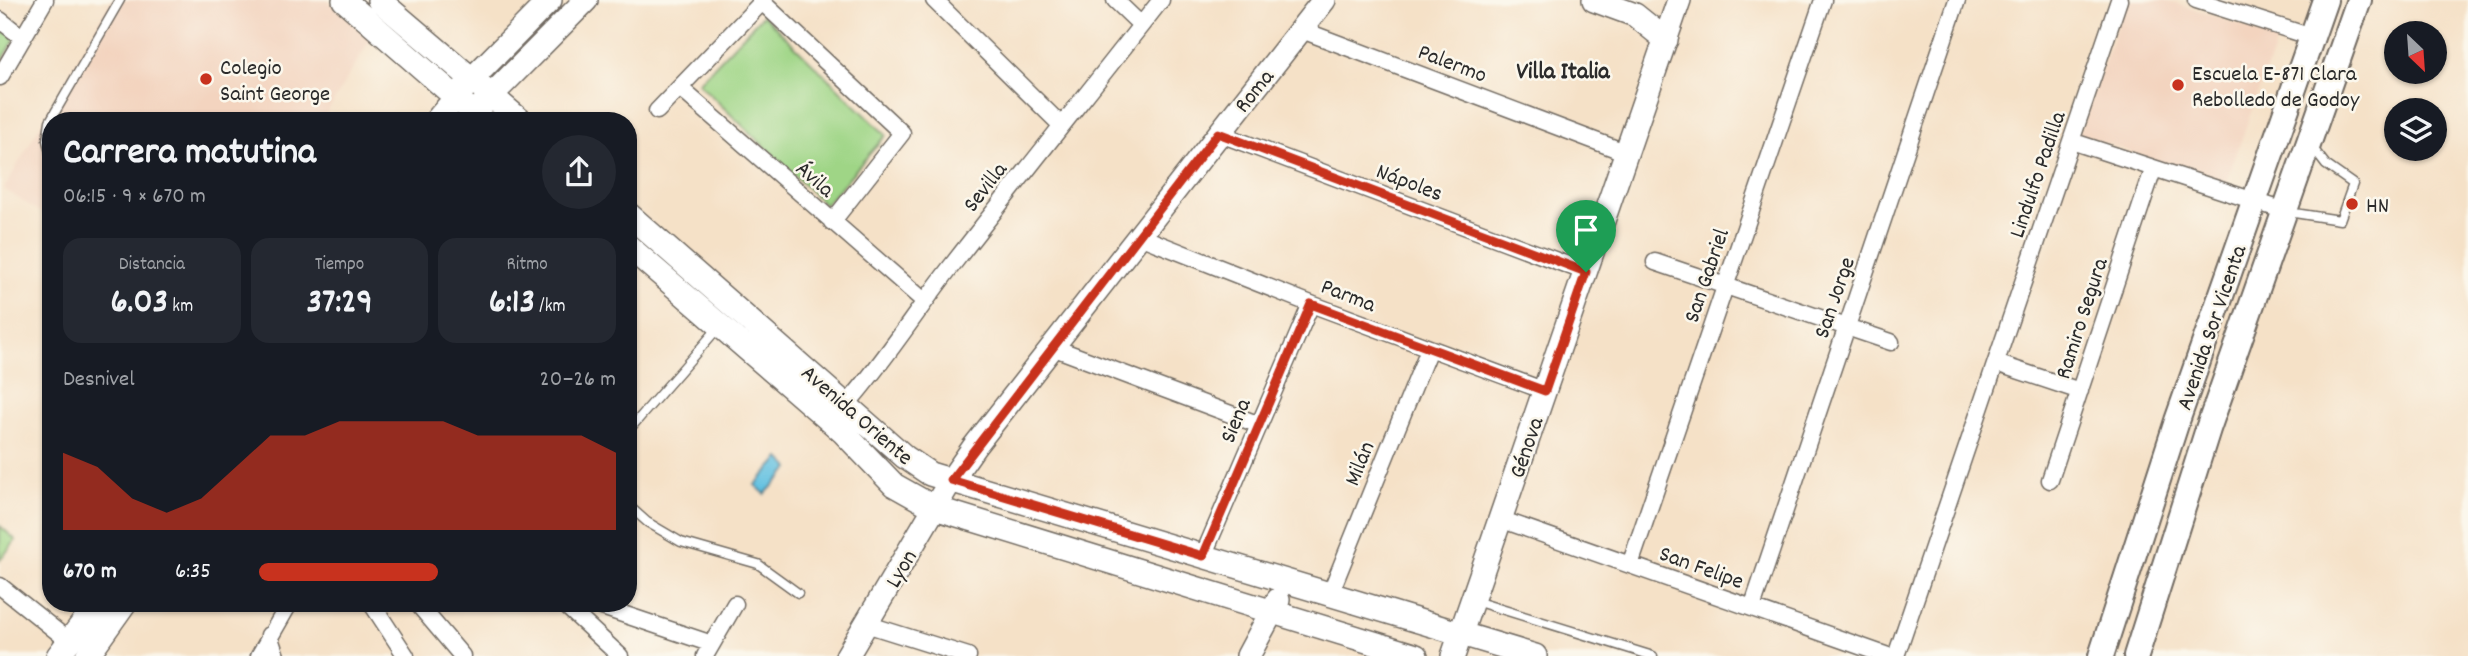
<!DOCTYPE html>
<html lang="es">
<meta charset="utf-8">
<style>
:root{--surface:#171b24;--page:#242831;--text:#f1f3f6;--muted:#9ea1a6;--accent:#c8321e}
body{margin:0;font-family:Dekko,sans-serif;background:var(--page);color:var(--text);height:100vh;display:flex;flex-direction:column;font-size:26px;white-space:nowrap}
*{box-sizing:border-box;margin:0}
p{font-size:23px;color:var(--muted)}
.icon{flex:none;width:38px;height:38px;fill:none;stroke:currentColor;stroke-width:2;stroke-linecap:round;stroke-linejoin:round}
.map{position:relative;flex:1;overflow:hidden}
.details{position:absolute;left:42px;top:112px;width:595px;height:500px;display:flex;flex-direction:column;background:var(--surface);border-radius:28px;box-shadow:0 2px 5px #0004}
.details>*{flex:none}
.needle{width:46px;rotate:155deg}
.fabs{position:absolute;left:2384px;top:21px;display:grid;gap:14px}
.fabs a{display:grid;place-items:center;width:63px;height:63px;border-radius:50%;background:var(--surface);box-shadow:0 2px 5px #0004;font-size:35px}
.pin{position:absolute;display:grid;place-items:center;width:60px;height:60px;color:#fff;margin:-72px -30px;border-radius:50% 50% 50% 0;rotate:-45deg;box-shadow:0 0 7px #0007}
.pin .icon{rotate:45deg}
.round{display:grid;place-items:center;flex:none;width:74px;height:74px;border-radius:37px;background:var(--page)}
.overview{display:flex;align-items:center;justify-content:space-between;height:119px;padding:0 21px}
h1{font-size:38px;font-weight:700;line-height:52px}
.figures{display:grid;grid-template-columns:repeat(3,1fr);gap:10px;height:119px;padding:7px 21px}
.figures div{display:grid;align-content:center;border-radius:18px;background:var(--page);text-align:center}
.figures b{font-size:35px;font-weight:700}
.figures small{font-size:19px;font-weight:400}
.figures p{font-size:19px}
.chart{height:196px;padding:14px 21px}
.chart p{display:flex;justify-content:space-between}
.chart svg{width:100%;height:126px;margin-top:7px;fill:var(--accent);opacity:.7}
ul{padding:0 21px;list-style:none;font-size:23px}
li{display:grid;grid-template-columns:112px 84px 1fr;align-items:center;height:52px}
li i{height:18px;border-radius:9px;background:var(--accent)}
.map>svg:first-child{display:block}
.built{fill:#f3d4bf}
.green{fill:#9fd586;stroke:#658058;stroke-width:2}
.water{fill:#63c1e1;stroke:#477686;stroke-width:2}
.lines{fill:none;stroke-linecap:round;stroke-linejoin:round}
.lane-casing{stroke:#726b62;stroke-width:11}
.street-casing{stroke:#726b62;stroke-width:19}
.secondary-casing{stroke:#726b62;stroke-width:26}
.primary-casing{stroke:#726b62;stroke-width:28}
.lane{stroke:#fff;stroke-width:8}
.street{stroke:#fff;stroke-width:16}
.secondary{stroke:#fff;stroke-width:23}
.primary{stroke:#fff;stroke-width:24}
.route-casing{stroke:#fff;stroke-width:14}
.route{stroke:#c8321e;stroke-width:9}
.poi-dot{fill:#c8321e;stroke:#fbf7ec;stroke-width:2.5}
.labels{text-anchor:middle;stroke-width:5;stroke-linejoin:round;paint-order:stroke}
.street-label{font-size:23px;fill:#2b2b2b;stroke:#fbf7ec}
.poi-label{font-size:23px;fill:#2b2b2b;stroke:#fbf7ec;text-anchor:start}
.neighbourhood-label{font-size:24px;font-weight:bold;fill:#2b2b2b;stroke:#fbf7ec}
</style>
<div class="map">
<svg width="2468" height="656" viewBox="0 0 2468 656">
<rect width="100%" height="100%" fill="#fbf7ec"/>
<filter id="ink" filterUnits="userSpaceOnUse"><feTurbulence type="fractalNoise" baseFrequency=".0143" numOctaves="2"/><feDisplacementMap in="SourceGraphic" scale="14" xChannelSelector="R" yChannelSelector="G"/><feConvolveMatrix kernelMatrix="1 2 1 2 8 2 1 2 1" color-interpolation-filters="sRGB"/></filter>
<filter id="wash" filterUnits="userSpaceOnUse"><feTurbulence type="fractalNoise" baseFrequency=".00686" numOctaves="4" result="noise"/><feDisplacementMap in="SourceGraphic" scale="28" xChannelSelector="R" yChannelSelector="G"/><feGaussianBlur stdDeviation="1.57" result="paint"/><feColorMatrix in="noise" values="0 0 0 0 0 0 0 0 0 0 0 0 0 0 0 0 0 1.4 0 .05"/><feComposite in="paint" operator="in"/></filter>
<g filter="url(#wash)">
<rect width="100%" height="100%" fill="#f5e1c7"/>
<path class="built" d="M 111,0 L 327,0 L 371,38 L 322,121 L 51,121 L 51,219 L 4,189 Z
M 2126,0 L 2165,0 L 2278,37 L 2225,185 L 2079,134 Z"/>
<path class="green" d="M 763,15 L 886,135 L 825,205 L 698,83 Z
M 0,27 L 15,39 L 0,65 Z
M 0,526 L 16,540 L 0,560 Z"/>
<path class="water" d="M 780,458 L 790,468 L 765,494 L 755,485 Z"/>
</g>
<g filter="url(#ink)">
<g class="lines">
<defs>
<path id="lane" d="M 51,157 L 47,140 L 50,121 L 120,0
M 2288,212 L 2340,220 L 2353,184 L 2326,165 L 2312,147
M 628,431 L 718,328
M 628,505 L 647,522 L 681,542 L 758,564 L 798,593
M 1475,601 L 1653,656"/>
<path id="street" d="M 760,0 L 902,133 L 832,222
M 934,0 L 1061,125
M 1115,0 L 1141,25
M 2196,0 L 2312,37
M 0,20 L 23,38
M 1302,30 L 1627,153
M 0,77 L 45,0
M 680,88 L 924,301
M 657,111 L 762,2
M 1218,133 L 1586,272
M 2071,141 L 2285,211
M 1139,236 L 1311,304 L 1545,391
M 1655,262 L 1891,342
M 1052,347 L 1257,424
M 1996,363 L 2080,391
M 847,404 C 886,360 917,310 953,264 C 1022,175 1092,88 1161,0
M 2050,480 L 2153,170
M 1500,519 L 1888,656
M 1203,556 L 1311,304
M 1630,565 L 1823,0
M 0,586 L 69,641
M 1330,594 L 1429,349
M 372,604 L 406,656
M 418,604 L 462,656
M 564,604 L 620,656
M 593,604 L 712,644
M 1752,608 L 1957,0
M 866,624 L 968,656
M 269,635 L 276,656
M 259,656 L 289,604
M 705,656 L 735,604
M 1896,656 L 2119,0"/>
<path id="secondary" d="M 344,0 L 483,121
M 379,0 L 521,121
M 1594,0 L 1635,15 L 1666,40
M 481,106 L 586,0
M 436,121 L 472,79 L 550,0
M 628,214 L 905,457 L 930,474 L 1535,656
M 628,246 L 843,432 L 894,485 L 935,508 L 1416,656
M 58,656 L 97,604
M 87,656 L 124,604
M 847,656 L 951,480 L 974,447 L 1324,0
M 1248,656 L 1278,600
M 1453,656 L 1679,0"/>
<path id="primary" d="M 2101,656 L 2177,421 L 2325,0
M 2136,656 L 2208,429 L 2359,0"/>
</defs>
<use href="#lane" class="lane-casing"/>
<use href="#street" class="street-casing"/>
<use href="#secondary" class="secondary-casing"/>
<use href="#primary" class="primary-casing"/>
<use href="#lane" class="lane"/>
<use href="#street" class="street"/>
<use href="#secondary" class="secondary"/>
<use href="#primary" class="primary"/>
</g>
</g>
<g class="lines" filter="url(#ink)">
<defs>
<path id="route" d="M 1218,133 L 1586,272 L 1545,391 L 1311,304 L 1203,556 L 951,480 Z"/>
</defs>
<use href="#route" class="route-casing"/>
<use href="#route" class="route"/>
</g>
<g class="poi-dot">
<circle cx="206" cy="79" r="7"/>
<circle cx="2178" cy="85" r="7"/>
<circle cx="2352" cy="204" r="7"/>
</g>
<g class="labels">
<g class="street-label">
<text transform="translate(1453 62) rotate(21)" y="8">Palermo</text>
<text transform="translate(1253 90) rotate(-51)" y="8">Roma</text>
<text transform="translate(2036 174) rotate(-71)" y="8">Lindulfo Padilla</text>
<text transform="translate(816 178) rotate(41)" y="8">Ávila</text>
<text transform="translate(1410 181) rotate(21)" y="8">Nápoles</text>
<text transform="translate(984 186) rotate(-52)" y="8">Sevilla</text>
<text transform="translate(1705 275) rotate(-71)" y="8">San Gabriel</text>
<text transform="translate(1349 294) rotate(21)" y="8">Parma</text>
<text transform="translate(1833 297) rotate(-71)" y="8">San Jorge</text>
<text transform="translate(2080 318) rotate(-72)" y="8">Ramiro Segura</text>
<text transform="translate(2210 327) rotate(-71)" y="8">Avenida Sor Vicenta</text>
<text transform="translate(858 414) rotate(41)" y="8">Avenida Oriente</text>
<text transform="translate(1234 420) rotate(-67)" y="8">Siena</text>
<text transform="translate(1525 447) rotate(-71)" y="8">Génova</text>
<text transform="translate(1358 463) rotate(-68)" y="8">Milán</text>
<text transform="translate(1702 566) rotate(20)" y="8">San Felipe</text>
<text transform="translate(900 568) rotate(-59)" y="8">Lyon</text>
</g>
<g class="poi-label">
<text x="220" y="74">Colegio<tspan x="220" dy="26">Saint George</tspan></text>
<text x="2192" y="80">Escuela E-871 Clara<tspan x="2192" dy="26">Rebolledo de Godoy</tspan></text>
<text x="2366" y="212">HN</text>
</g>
<g class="neighbourhood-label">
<text x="1563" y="78">Villa Italia</text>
</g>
</g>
</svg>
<div class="fabs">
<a><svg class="needle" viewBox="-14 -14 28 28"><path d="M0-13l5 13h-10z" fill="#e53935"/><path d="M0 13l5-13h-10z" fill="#9ea1a6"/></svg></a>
<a><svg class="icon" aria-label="layers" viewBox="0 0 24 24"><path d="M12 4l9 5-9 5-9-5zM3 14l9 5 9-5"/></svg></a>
</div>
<div class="pin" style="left:1586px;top:272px;background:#1e9e55"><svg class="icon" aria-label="arrive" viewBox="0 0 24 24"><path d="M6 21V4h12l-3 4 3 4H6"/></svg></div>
<section class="details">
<div class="overview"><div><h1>Carrera matutina</h1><p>06:15 · 9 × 670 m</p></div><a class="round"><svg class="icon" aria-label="share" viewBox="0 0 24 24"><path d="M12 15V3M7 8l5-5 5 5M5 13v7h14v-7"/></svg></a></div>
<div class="figures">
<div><p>Distancia</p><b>6.03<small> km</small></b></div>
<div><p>Tiempo</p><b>37:29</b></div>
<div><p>Ritmo</p><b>6:13<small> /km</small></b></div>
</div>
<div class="chart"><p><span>Desnivel</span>20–26 m</p>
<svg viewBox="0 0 160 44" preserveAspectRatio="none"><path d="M0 44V17L10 22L20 33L30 38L40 33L50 22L60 11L70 11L80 6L90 6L100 6L110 6L120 11L130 11L140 11L150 11L160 17V44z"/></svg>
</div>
<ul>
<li><b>670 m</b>6:35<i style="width:50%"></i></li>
</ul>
</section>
</div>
